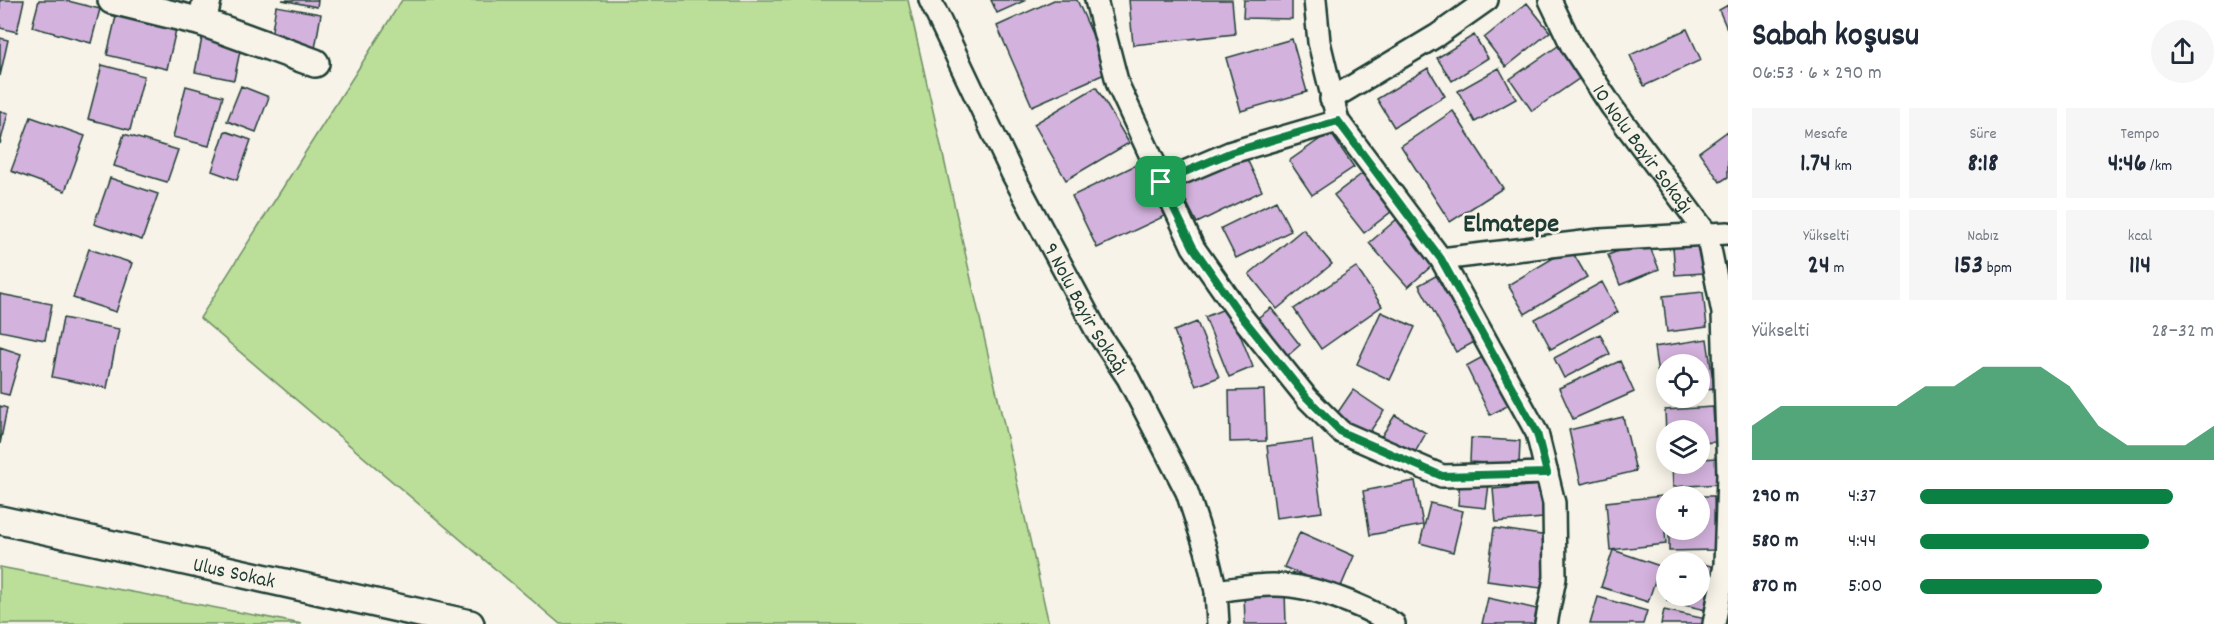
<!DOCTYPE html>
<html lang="tr">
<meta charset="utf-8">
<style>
:root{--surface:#fff;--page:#f6f6f7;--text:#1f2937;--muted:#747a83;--accent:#0b8043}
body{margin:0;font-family:Dekko,sans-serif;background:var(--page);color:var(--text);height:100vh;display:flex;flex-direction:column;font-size:22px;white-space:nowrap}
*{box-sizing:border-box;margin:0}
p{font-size:20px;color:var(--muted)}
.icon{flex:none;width:33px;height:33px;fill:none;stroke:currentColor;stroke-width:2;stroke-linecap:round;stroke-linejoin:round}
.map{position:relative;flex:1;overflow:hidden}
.sheet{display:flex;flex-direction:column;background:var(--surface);width:510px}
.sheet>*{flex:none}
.tools{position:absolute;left:1656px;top:354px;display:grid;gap:12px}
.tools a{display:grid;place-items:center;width:54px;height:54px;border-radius:50%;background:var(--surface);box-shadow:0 3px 15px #0003;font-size:30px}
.pin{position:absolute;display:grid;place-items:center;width:51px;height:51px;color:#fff;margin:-26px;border-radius:12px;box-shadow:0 3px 9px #0006}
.round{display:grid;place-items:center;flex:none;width:63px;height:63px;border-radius:32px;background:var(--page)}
.head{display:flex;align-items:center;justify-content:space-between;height:102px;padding:0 24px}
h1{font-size:33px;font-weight:700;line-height:45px}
.stats{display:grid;grid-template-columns:repeat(3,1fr);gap:9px;height:102px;padding:6px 24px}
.stats div{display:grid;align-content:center;border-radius:0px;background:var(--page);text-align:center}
.stats b{font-size:26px;font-weight:700}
.stats small{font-size:16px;font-weight:400}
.stats p{font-size:16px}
.chart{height:168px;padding:12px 24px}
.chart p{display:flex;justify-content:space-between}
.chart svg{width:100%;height:108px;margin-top:6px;fill:var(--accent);opacity:.7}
ul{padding:0 24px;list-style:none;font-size:20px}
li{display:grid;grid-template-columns:96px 72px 1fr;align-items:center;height:45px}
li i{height:15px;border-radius:8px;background:var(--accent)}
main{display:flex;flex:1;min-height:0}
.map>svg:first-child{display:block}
.green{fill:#bbde98;stroke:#6d8e66;stroke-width:1.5}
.building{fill:#d3b2dd;stroke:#1f3d34;stroke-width:1.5}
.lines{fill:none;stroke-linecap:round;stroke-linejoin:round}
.minor-casing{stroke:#1f3d34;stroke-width:26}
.tertiary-casing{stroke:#1f3d34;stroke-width:32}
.minor{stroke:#f7f3e8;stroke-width:21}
.tertiary{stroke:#f7f3e8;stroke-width:27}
.route-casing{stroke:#fff;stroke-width:12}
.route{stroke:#0b8043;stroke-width:8}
.labels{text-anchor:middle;stroke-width:5;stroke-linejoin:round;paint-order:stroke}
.street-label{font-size:21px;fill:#1f3d34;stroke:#f7f3e8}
.district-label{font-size:27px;font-weight:bold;fill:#1f3d34;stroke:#f7f3e8}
</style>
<main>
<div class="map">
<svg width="1728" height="624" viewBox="0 0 1728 624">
<rect width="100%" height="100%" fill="#f7f3e8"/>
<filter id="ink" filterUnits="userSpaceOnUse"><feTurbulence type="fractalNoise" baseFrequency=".0167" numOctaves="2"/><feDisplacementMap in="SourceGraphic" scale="12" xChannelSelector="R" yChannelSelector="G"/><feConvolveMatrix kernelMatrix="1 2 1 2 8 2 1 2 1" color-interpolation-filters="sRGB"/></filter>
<g filter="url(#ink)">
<path class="green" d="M 402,0 L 908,0 L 1049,624 L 560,624 L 200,318 Z
M 0,567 L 302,624 L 0,624 Z"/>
<path class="building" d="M 0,0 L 24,0 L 17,32 L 0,28 Z
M 39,0 L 64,0 L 100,9 L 91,43 L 32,27 Z
M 282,0 L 318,0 L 317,7 Z
M 991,0 L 1026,0 L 997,13 Z
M 1054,0 L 1077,0 L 1109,72 L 1032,106 L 997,26 Z
M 1129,0 L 1232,0 L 1235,34 L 1133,45 Z
M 1244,0 L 1292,0 L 1292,19 L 1243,18 Z
M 1527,3 L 1550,32 L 1506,67 L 1484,38 Z
M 1728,5 L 1728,31 L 1719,10 Z
M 276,6 L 321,14 L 315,49 L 270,42 Z
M 117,12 L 177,25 L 167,69 L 107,55 Z
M 1687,29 L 1701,60 L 1644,86 L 1630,55 Z
M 1474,35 L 1488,58 L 1452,81 L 1437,58 Z
M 0,38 L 8,40 L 0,76 Z
M 202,38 L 241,46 L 234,80 L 195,72 Z
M 1292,39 L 1307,92 L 1241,111 L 1226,58 Z
M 1558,46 L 1580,78 L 1532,111 L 1510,79 Z
M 102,65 L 144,76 L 130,130 L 88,119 Z
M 1428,68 L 1445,96 L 1394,127 L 1377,99 Z
M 1499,68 L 1516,99 L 1475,122 L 1458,91 Z
M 186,86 L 223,96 L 209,146 L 173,137 Z
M 241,86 L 269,97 L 256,132 L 227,121 Z
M 1096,87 L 1129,143 L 1066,180 L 1034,124 Z
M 0,111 L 8,113 L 0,144 Z
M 1453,111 L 1503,188 L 1450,222 L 1401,146 Z
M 31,117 L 85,136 L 65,191 L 11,171 Z
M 225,131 L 251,140 L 237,180 L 212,171 Z
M 1728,131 L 1728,177 L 1720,182 L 1699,152 Z
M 1330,132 L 1354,167 L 1312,195 L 1289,161 Z
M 124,134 L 178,150 L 167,182 L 114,166 Z
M 1245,155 L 1262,191 L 1197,223 L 1179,187 Z
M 1140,163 L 1165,216 L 1097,248 L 1072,196 Z
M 1363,173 L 1392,211 L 1364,233 L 1334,195 Z
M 110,178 L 158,194 L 142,240 L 94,224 Z
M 1276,201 L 1291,231 L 1236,258 L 1221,228 Z
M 1397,219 L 1436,262 L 1408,287 L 1369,243 Z
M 1303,229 L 1332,264 L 1277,309 L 1249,274 Z
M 1647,240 L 1659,269 L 1620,285 L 1608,255 Z
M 1701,243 L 1704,273 L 1675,275 L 1673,246 Z
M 1570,248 L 1587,277 L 1525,314 L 1508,285 Z
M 89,249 L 132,263 L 116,312 L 73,298 Z
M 1356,267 L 1382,306 L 1321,349 L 1294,309 Z
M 1443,272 L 1480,339 L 1456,352 L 1419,285 Z
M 1602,282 L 1618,312 L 1551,349 L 1535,319 Z
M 1703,292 L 1707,327 L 1667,332 L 1663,296 Z
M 0,294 L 52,304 L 45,340 L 0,331 Z
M 1229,307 L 1253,367 L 1229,377 L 1205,317 Z
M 1271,308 L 1300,345 L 1285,358 L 1255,320 Z
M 1381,312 L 1415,327 L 1390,380 L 1357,364 Z
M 63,318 L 119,329 L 107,388 L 52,377 Z
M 1197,322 L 1219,377 L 1196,386 L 1174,331 Z
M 1600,334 L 1610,354 L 1564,378 L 1554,358 Z
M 1707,339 L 1714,388 L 1700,390 L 1700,364 L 1666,364 L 1666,395 L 1661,396 L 1654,347 Z
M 0,347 L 21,354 L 9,395 L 0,393 Z
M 1490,353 L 1515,402 L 1490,415 L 1466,366 Z
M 1620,361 L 1634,392 L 1573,419 L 1559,388 Z
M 1264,390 L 1266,441 L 1230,442 L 1229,391 Z
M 1353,390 L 1384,411 L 1367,436 L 1336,415 Z
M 0,406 L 7,408 L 0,444 Z
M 1713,407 L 1715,442 L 1700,443 L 1700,430 L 1666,430 L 1666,436 L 1665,410 Z
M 1395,415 L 1426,433 L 1413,456 L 1381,437 Z
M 1623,417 L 1636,471 L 1581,484 L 1569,430 Z
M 1471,438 L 1520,441 L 1519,465 L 1470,462 Z
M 1312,440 L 1322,512 L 1276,518 L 1267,446 Z
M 1718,458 L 1719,484 L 1673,487 L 1672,464 L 1700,464 L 1700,459 Z
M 1460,480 L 1489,484 L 1486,508 L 1458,505 Z
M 1415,481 L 1423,525 L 1370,535 L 1363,491 Z
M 1541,485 L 1543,518 L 1496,522 L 1493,489 Z
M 1662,496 L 1666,544 L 1610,550 L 1606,502 Z
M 1696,496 L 1714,496 L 1715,550 L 1669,551 L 1669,530 L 1700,530 L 1700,496 Z
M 1430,503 L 1463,511 L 1453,552 L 1420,543 Z
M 1494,528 L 1548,536 L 1541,588 L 1487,581 Z
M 1300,532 L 1354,556 L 1339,591 L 1284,567 Z
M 1613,550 L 1660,566 L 1648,602 L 1601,587 Z
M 1677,558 L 1696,562 L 1676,562 Z
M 1700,563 L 1715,567 L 1706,610 L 1667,601 L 1668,596 L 1700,596 Z
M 1285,591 L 1286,624 L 1245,624 L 1244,593 Z
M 1598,597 L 1647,611 L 1643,624 L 1590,624 Z
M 1488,598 L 1537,609 L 1534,624 L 1482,624 Z
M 1664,610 L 1706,619 L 1705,624 L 1661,624 Z"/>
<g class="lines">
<defs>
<g id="minor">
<path id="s1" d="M 930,0 L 1012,173 L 1096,330 L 1128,378 L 1187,492 L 1206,550 L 1216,591 L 1218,624"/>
<path d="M 1096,0 L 1118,85 L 1193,247 L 1242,317 L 1307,398 L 1341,432 L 1442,476 L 1547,473"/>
<path d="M 1315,0 L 1319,42 L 1338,121 L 1441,259 L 1537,433 L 1554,503 L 1555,578 L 1546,624"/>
<path id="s2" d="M 1550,0 L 1572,46 L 1612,107 L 1707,234 L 1723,313 L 1728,475 L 1725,565 L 1714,624"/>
<path d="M 1331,99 L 1436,36 L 1487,0"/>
<path d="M 1161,182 L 1232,152 L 1338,121"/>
<path d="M 1441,259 L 1600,240 L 1728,233"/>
<path d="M 1216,591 C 1235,589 1256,584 1276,585 C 1313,585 1362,605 1394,624"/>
</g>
<g id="tertiary">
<path d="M 112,0 L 202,22 L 207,0"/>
<path d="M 202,22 L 315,63"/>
<path id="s3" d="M 0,520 L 470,624"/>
</g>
</defs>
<use href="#minor" class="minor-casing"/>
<use href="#tertiary" class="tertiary-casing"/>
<use href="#minor" class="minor"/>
<use href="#tertiary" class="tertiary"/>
</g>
</g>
<g class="lines" filter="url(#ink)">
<defs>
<path id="route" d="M 1338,121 L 1441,259 L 1537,433 L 1547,473 L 1442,476 L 1341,432 L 1307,398 L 1242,317 L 1193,247 L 1161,182 L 1232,152 Z"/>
</defs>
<use href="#route" class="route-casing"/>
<use href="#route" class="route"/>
</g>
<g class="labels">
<g class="street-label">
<text dy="7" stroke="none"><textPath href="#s2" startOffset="176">10 Nolu Bayir Sokağı</textPath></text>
<text dy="7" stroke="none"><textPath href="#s1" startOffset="346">9 Nolu Bayir Sokağı</textPath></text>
<text dy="7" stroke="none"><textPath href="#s3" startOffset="240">Ulus Sokak</textPath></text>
</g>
<g class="district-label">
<text x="1511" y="231">Elmatepe</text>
</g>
</g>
</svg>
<div class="tools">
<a><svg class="icon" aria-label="locate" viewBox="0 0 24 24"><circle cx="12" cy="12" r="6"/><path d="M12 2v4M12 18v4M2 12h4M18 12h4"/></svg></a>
<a><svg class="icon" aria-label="layers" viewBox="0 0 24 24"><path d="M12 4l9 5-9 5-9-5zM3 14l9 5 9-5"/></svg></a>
<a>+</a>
<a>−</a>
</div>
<div class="pin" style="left:1161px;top:182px;background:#1e9e55"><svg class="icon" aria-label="arrive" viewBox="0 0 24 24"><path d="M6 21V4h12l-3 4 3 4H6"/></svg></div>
</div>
<section class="sheet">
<div class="head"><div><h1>Sabah koşusu</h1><p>06:53 · 6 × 290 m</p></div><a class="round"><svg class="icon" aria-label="share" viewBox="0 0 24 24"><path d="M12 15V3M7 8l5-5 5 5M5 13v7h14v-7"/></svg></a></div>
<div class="stats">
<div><p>Mesafe</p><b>1.74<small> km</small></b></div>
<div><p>Süre</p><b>8:18</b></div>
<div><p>Tempo</p><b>4:46<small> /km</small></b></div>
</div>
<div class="stats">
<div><p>Yükselti</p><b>24<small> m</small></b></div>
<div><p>Nabız</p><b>153<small> bpm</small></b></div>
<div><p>kcal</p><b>114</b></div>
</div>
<div class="chart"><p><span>Yükselti</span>28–32 m</p>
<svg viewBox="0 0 160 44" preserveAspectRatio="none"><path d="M0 44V30L10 22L20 22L30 22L40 22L50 22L60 14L70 14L80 6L90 6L100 6L110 14L120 30L130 38L140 38L150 38L160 30V44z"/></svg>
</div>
<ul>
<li><b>290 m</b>4:37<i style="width:86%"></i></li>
<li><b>580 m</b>4:44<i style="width:78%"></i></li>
<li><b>870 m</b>5:00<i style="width:62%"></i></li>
</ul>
</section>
</main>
